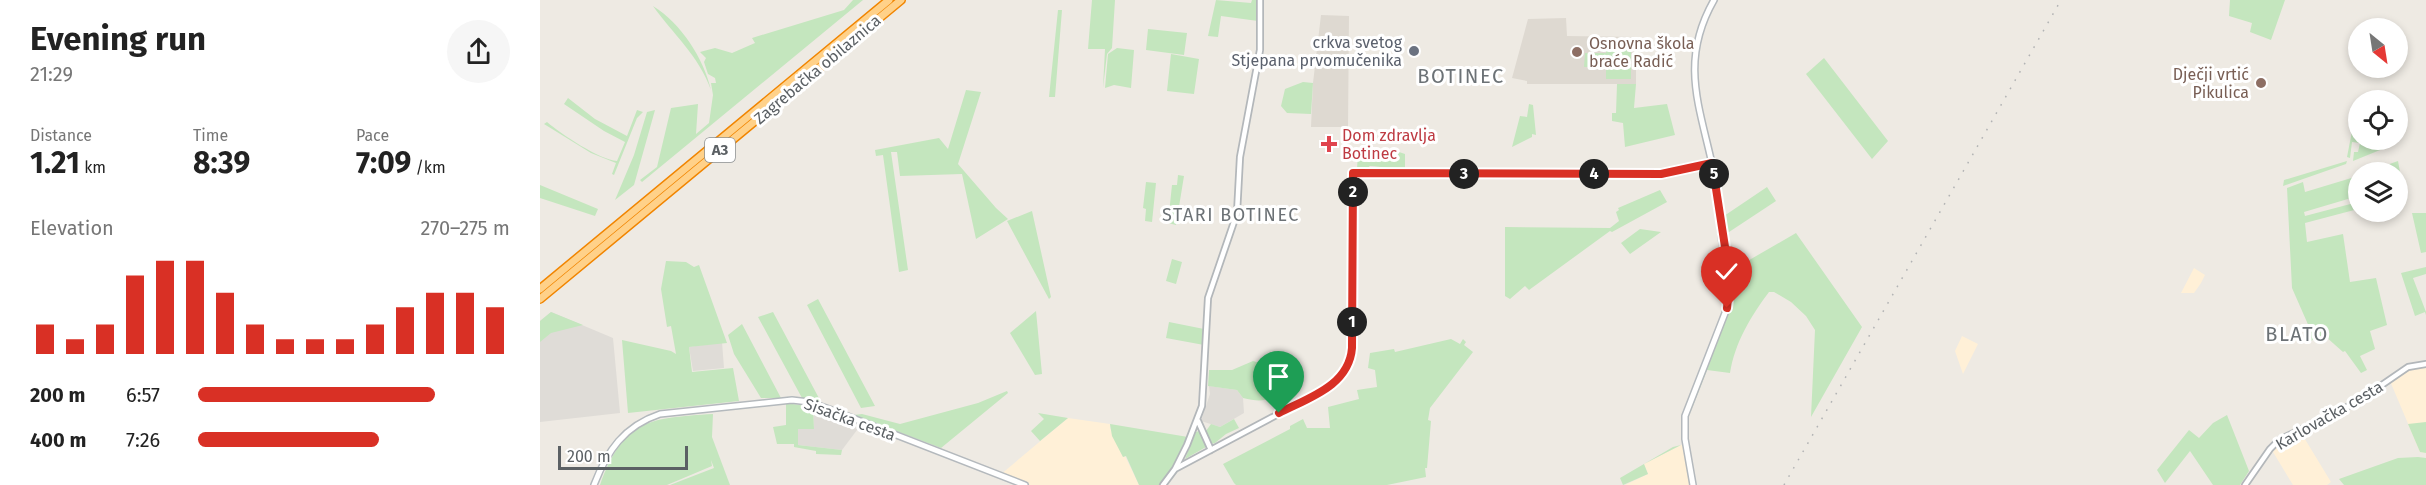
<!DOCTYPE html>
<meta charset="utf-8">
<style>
:root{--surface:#fff;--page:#f6f6f6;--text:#222;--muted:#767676;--accent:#d93025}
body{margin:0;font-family:"Fira Sans",sans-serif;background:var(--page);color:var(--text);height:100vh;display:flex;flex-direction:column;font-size:22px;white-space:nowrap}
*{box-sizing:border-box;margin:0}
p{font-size:20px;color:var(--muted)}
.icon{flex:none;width:33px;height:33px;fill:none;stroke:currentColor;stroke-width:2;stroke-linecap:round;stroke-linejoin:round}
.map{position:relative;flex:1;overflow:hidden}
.drawer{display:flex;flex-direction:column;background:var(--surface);width:540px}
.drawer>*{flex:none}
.needle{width:39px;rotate:150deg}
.tools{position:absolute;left:1808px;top:18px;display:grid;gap:12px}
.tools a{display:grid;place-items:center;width:60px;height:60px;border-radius:50%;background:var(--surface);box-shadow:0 3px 9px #0003;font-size:30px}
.scale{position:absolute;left:18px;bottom:15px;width:130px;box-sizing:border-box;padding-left:6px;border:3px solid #5b6064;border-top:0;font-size:16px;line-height:21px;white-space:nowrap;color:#5b6064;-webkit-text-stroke:4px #fff;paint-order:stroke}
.pin{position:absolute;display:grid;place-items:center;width:51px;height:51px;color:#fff;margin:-62px -26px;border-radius:50% 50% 50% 0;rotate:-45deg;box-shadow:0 0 6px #0007}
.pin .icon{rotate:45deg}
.km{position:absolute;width:30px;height:30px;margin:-15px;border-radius:50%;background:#222;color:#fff;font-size:16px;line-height:30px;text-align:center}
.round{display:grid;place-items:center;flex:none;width:63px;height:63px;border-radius:32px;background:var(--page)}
.headline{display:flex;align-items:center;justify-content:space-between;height:102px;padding:0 30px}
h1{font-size:33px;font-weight:700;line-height:45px}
.metrics{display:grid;grid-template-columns:repeat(3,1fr);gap:9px;height:102px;padding:6px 30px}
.metrics div{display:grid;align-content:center}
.metrics b{font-size:30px;font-weight:700}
.metrics small{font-size:16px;font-weight:400}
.metrics p{font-size:16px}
.chart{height:168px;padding:12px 30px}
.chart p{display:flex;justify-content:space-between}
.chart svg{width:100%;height:108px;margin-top:6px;stroke:var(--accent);stroke-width:6}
ul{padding:0 30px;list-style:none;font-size:20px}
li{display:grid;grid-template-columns:96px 72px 1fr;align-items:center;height:45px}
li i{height:15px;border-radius:8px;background:var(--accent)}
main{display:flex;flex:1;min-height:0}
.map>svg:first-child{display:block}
.commercial{fill:#fff0d7}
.industrial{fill:#dfdcd7}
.education{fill:#ded9d1}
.green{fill:#c4e6be}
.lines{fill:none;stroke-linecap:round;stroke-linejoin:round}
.tertiary-casing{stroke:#b3b7ba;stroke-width:8}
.secondary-casing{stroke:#b4b9bd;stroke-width:8}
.motorway-casing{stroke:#f18500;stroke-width:10}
.tertiary{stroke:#fff;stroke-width:4.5}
.secondary{stroke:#fff;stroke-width:5}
.motorway{stroke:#ffd189;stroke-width:7}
.rail{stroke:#b2b3b4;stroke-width:1.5;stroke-dasharray:1.5 8;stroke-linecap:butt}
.route-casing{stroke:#fff;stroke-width:12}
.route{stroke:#d93025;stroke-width:8}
.worship-dot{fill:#6b7280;stroke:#fff;stroke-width:2}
.education-dot{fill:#8d6e63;stroke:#fff;stroke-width:2}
.health-dot{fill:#e0444e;stroke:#fff;stroke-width:2}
.labels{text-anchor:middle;stroke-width:6;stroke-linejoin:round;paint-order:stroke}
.shield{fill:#fff;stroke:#8c9092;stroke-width:1.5}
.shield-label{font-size:15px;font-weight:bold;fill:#5b6064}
.worship-label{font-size:16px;fill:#5b616d;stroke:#fff;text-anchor:end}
.education-label{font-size:16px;fill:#785e54;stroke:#fff;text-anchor:start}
.street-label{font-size:16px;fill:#5b6064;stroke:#fff}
.health-label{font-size:16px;fill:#be3a42;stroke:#fff;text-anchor:start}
.neighbourhood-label{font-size:18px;letter-spacing:1.5px;fill:#6c7276;stroke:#fff}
.quarter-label{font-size:20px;letter-spacing:1.5px;fill:#6c7276;stroke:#fff}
</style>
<main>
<section class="drawer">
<div class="headline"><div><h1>Evening run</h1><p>21:29</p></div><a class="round"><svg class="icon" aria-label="share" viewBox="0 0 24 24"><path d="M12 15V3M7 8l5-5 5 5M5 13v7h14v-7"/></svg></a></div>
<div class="metrics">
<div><p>Distance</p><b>1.21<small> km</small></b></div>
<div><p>Time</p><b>8:39</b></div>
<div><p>Pace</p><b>7:09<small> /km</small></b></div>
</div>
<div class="chart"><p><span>Elevation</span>270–275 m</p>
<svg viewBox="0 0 160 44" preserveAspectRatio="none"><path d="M5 44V32M15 44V38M25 44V32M35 44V12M45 44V6M55 44V6M65 44V19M75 44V32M85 44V38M95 44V38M105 44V38M115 44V32M125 44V25M135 44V19M145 44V19M155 44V25"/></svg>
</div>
<ul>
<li><b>200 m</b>6:57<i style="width:76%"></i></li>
<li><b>400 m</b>7:26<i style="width:58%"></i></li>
</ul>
</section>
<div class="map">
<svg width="1886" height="485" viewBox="0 0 1886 485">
<rect width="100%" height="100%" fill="#eeeae3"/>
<path class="commercial" d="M 1654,268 L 1665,275 L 1661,283 L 1654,293 L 1641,293 Z
M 1422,336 L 1438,344 L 1423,374 L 1415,351 Z
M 1886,366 L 1886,453 L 1880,452 L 1850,381 L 1868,369 Z
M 528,418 L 570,424 L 570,428 L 583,457 L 585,456 L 599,485 L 485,485 L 460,475 Z
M 1760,431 L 1791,482 L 1787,485 L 1753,485 L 1733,452 L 1741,443 Z
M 1143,444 L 1151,485 L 1085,485 L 1108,474 L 1104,464 Z"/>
<path class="industrial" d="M 11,312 L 73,338 L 80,413 L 0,422 L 0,321 Z
M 182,342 L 184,368 L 153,371 L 149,347 Z
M 669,386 L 697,390 L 703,398 L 704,413 L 680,427 L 661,421 L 670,394 Z
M 273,407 L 320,426 L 302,450 L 258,445 L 258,428 L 274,428 Z"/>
<path class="education" d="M 781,15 L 809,16 L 808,127 L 771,127 L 773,83 Z
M 1026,18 L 1027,36 L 1096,37 L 1096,84 L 987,84 L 987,81 L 972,78 L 988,19 Z"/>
<path class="green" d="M 313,0 L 323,0 L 102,182 L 100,180 L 117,167 L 131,108 L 158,104 L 156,134 L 169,123 L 173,95 L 171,83 L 176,83 L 175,78 L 168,74 L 164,62 L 166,58 L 160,52 L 175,48 L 192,53 L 215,43 L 212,38 L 304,10 Z
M 552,0 L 575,0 L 572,48 L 567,54 L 563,88 L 565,49 L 548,49 Z
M 676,0 L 711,3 L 712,0 L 718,0 L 718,21 L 681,16 L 678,37 L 668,36 Z
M 1690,0 L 1745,0 L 1731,40 L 1710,32 L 1712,23 L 1689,16 Z
M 113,6 C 141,23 164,59 171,90 C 159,56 133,34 113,6 Z
M 518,10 L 522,10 L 515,97 L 509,97 Z
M 608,29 L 647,33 L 644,55 L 606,50 Z
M 1066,42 L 1091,42 L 1091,79 L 1066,79 L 1066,67 L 1044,67 L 1045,53 L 1066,53 Z
M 577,48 L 594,50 L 591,88 L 574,85 L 565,88 L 568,54 Z
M 631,54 L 659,59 L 654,94 L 627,91 Z
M 1284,58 L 1348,141 L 1332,159 L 1266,74 Z
M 763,82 L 773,83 L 771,114 L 747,113 L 741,106 L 745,89 Z
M 1077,84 L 1096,84 L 1094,108 L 1127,104 L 1135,135 L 1085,147 L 1083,123 L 1072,121 L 1072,113 L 1076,113 Z
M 426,90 L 441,92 L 418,164 L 456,208 L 468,219 L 436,239 L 422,174 L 360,176 L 357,152 L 351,152 L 368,270 L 359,272 L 343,155 L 336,156 L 335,150 L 399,138 L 408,149 Z
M 28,98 L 55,119 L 87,136 L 97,110 L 103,112 L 97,118 L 74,175 L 72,174 L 76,163 L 51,153 L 4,124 L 7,122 C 21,134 60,160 77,161 L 85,142 L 64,131 L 24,104 Z
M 989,104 L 993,105 L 996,135 L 992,134 L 992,137 L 972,147 L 980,116 L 987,117 Z
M 115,110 L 94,185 L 75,200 L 94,155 L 107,112 Z
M 1816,111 L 1813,134 L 1818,135 L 1818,140 L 1832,140 L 1838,145 L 1840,143 L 1842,145 L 1845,140 L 1850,140 L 1851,142 L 1845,148 L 1813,161 L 1814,152 L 1818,152 L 1820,143 L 1812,142 L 1810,158 L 1807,157 Z
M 859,152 L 865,154 L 865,170 C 852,170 842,166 830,166 L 826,169 L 817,169 L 818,153 Z
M 1807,161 L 1806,164 L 1743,186 L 1744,180 Z
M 1858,161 L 1862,183 L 1857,184 L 1857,172 L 1827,172 Z
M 638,175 L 644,176 L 636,225 L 628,223 L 632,185 L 637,185 Z
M 1818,176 L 1818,196 L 1764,212 L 1765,216 L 1818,202 L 1818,209 L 1765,223 L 1767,242 L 1803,234 L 1810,282 L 1836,278 L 1847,325 L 1830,331 L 1835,349 L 1820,356 L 1827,370 L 1821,373 L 1805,351 L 1803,352 L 1785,336 L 1777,337 L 1771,341 L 1770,329 L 1752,288 L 1747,188 L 1763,182 L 1765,192 Z
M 606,182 L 616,183 L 612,222 L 605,221 L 606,209 L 603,208 Z
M 0,185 L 58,209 L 55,216 L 0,198 Z
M 1227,187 L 1236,201 L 1186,234 L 1184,216 Z
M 1120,190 L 1127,202 L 1072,232 L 1070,231 L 989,290 L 985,286 L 970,299 L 965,296 L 965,227 L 1070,228 L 1079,221 L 1076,212 L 1079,210 L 1078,208 Z
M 492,211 L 511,297 L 509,299 L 467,221 Z
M 1872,213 L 1886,213 L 1886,252 L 1881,253 Z
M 1100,229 L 1121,232 L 1090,254 L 1081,243 Z
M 1256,233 L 1322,327 L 1271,417 L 1275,330 L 1266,316 L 1251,302 L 1234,292 L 1229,292 C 1211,316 1195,342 1190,373 L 1167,370 L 1149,416 L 1197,287 L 1192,270 Z
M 632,259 L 642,262 L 636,284 L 626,281 Z
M 126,261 L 146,262 L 154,267 L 159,265 L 187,343 L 149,347 L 152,372 L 193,368 L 199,401 L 88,413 L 82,340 L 131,351 L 136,354 L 131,326 L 127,327 L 121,289 Z
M 1886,267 L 1886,274 L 1873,278 L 1886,312 L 1886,315 L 1885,312 L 1875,316 L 1861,273 Z
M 278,299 L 335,406 L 321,408 L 267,305 Z
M 496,311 L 502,374 L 495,375 L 470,333 Z
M 11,312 L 43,325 L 11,333 L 0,342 L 0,321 Z
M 233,312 L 281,402 L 262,398 L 218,317 Z
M 629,322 L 664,329 L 664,345 L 626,338 Z
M 202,324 L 241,398 L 221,398 L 194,354 L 188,335 Z
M 911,339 L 920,344 L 923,339 L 926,342 L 924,345 L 933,352 L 890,408 L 888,420 L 891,421 L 887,468 L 885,468 L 886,477 L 847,485 L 696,485 L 694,483 L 683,464 L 750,429 L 750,426 L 763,419 L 767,428 L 790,428 L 788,407 L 819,399 L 817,390 L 837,387 L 835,370 L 828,368 L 830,353 L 854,349 L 855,352 Z
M 713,361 L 723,364 L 725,362 L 743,367 L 750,377 L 747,390 C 730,400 723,403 703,398 L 697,390 L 668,386 L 669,370 L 692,370 Z
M 467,391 L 468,393 L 401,448 L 314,415 L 322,414 L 360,424 L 438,403 Z
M 246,403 L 273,407 L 274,429 L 258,429 L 258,445 L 302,450 L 301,455 L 276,454 L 276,451 L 254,447 L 254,444 L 237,444 L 233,427 L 246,425 Z
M 498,413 L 528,418 L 500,441 L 491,431 L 504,419 Z
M 173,414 L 172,437 L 190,485 L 130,485 L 174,468 L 171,460 L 172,466 L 127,485 L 60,485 C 84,419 109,418 173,414 Z
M 1687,415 L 1709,471 L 1700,485 L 1673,485 L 1650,451 L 1625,483 L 1617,470 L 1649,430 L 1659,438 L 1673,423 Z
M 694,419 L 699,428 L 686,434 L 675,443 L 671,444 L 666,431 L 671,424 L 680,427 Z
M 1886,422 L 1886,453 L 1880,452 L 1868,424 Z
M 570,424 L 648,437 L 633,467 L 620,485 L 599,485 L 586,456 L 583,457 L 572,436 Z
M 659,431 L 666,447 L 645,459 L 656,432 Z
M 1141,445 L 1104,464 L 1108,474 L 1083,485 L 1080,478 L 1133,447 Z
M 1878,457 L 1886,458 L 1886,485 L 1804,485 L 1799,479 L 1858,458 Z"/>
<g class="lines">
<defs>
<path id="tertiary" d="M 658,421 L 671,450
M 635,469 L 791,386 L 807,366 L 812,348 L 813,173 L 1121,174 L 1172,163
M 623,485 L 635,469 L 647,445 L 662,406 L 668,298 L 697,213 L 700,157 L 720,50 L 720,0
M 1705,485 L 1730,449 L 1739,440 L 1817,402 L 1868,367 L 1886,364"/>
<path id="secondary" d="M 54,485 C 67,451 84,426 120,414 L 252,400 L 269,402 L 292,410 L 485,485
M 1153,485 L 1145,439 L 1145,416 L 1187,308 L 1190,291 C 1191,274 1185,258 1182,242 C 1179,219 1179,196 1174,173 C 1161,109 1138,63 1174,0"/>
<path id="motorway" d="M 0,289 L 349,0
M 0,299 L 361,0"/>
</defs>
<use href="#tertiary" class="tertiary-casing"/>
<use href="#secondary" class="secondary-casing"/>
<use href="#motorway" class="motorway-casing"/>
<use href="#tertiary" class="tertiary"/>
<use href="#secondary" class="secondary"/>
<use href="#motorway" class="motorway"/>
<path class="rail" d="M 1244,485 L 1521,0"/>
</g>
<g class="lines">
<defs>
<path id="route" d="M 739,413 C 768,398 809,386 812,348 L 813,173 L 1121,174 L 1172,163 L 1190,279 L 1187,308"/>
</defs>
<use href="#route" class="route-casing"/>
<use href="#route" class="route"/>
</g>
<circle class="worship-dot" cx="874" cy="51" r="6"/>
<g class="education-dot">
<circle cx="1037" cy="52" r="6"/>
<circle cx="1721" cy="83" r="6"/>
</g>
<path class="health-dot" d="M786 135h6v6h6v6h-6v6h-6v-6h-6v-6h6z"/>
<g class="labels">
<rect class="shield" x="165" y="138" width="30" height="24" rx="4.5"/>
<g class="shield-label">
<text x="180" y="155">A3</text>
</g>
<g class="worship-label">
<text x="862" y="48">crkva svetog<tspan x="862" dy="18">Stjepana prvomučenika</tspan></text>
</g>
<g class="education-label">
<text x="1049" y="49">Osnovna škola<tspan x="1049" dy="18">braće Radić</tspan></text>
<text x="1709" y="80" text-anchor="end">Dječji vrtić<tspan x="1709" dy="18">Pikulica</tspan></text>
</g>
<g class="street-label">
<text transform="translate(277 69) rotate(-40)" y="6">Zagrebačka obilaznica</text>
<text transform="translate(1789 415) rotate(-30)" y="6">Karlovačka cesta</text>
<text transform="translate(310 419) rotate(20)" y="6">Sisačka cesta</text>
</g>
<g class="health-label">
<text x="802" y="141">Dom zdravlja<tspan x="802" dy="18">Botinec</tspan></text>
</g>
<g class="neighbourhood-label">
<text x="691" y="221">STARI BOTINEC</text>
</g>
<g class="quarter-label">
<text x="921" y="83">BOTINEC</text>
<text x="1757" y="341">BLATO</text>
</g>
</g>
</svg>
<div class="tools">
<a><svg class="needle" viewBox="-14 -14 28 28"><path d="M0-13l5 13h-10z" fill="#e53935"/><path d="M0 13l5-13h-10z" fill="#767676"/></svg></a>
<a><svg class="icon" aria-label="locate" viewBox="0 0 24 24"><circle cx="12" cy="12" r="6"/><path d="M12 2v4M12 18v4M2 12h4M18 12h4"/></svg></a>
<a><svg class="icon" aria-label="layers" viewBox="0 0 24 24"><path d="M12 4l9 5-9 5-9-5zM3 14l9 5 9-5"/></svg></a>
</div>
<div class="scale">200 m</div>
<div class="pin" style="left:739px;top:413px;background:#1e9e55"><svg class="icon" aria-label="arrive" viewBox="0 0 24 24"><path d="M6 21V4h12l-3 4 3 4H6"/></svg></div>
<div class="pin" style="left:1187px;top:308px;background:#d93025"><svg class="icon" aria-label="check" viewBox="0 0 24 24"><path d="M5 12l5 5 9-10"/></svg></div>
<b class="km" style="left:812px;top:322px">1</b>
<b class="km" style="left:813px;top:192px">2</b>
<b class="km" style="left:924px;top:174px">3</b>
<b class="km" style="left:1054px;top:174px">4</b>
<b class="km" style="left:1174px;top:174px">5</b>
</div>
</main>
